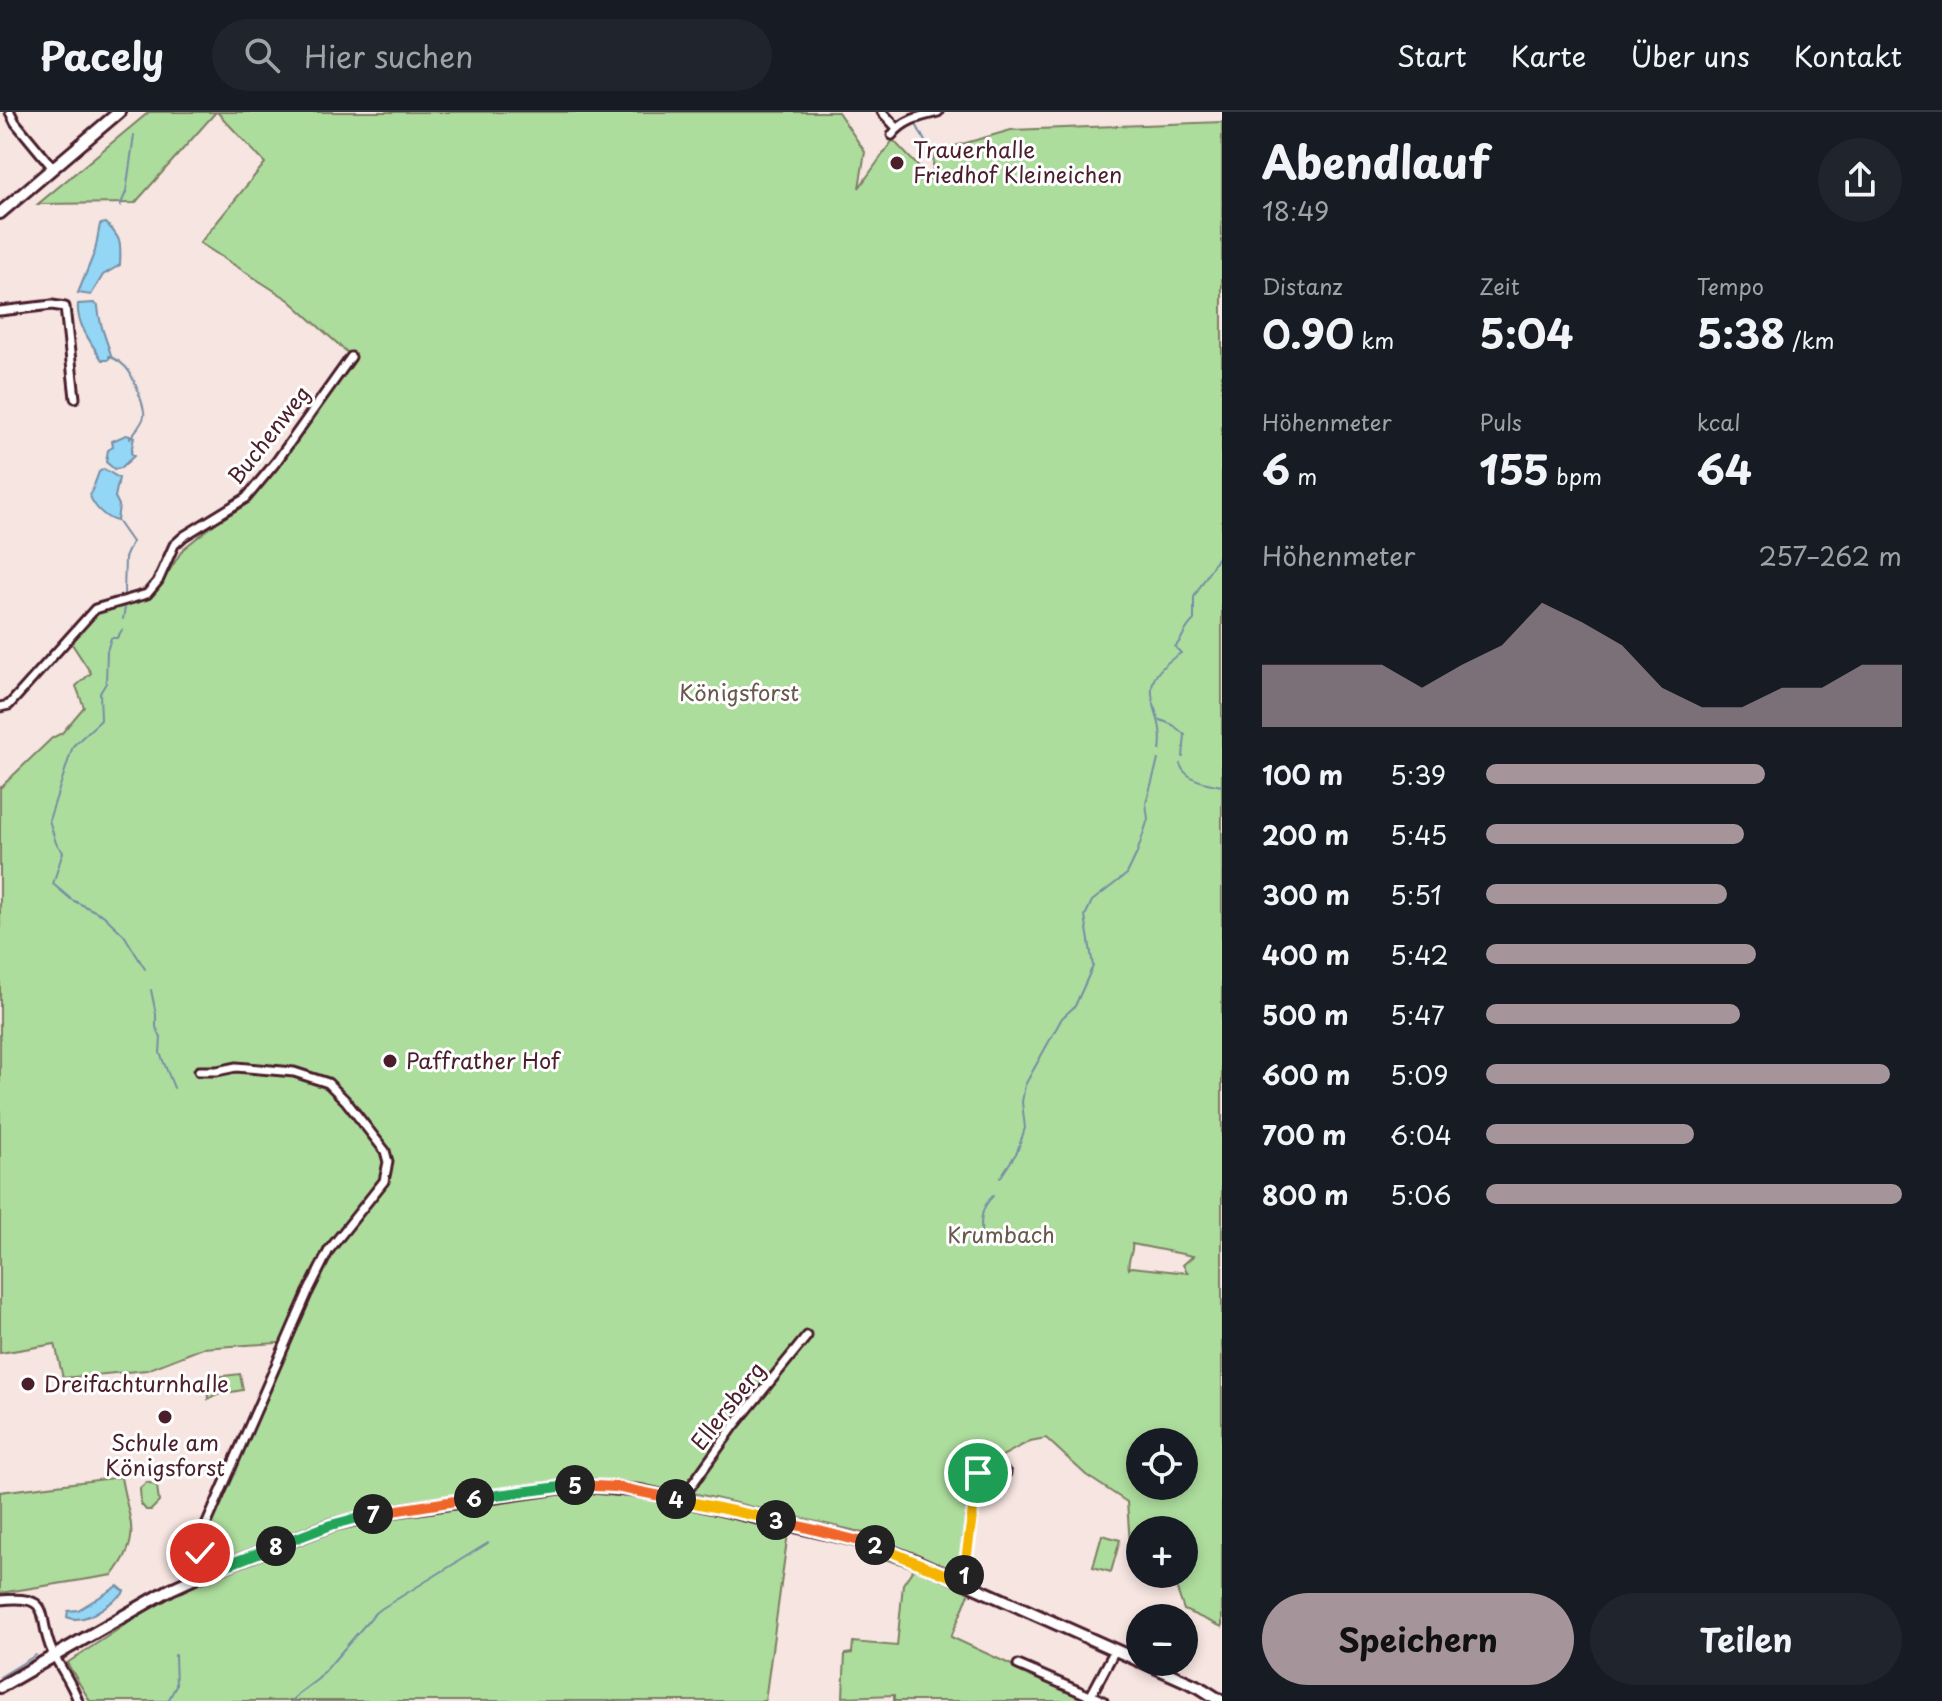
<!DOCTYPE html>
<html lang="de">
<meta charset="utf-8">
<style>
:root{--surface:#171b24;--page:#20242c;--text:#f1f3f6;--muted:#9ea1a6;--line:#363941;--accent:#a6949b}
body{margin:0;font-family:"Playpen Sans",sans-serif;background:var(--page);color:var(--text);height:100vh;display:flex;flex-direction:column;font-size:30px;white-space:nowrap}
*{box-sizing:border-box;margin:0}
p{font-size:26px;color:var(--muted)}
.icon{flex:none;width:44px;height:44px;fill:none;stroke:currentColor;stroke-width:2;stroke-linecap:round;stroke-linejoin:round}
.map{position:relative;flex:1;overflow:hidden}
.panel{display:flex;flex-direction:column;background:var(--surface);width:720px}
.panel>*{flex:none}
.tools{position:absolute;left:1126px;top:1316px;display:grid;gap:16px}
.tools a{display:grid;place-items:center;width:72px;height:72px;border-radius:50%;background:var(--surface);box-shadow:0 4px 12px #0003;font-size:40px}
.pin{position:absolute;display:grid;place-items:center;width:68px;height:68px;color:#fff;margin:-34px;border:4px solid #fff;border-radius:50%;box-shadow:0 2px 8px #0007}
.km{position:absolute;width:40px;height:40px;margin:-20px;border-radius:50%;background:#222;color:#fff;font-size:22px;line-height:40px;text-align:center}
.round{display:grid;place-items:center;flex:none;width:84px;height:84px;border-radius:42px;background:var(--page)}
.summary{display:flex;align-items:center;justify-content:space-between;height:136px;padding:0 40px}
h1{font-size:44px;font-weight:700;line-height:60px}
.figures{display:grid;grid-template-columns:repeat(3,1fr);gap:12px;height:136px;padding:8px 40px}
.figures div{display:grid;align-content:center}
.figures b{font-size:40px;font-weight:700}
.figures small{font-size:22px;font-weight:400}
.figures p{font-size:22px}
.chart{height:224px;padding:16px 40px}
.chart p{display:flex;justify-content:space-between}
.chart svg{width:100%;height:144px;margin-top:8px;fill:var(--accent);opacity:.7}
.button{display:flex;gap:16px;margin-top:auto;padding:16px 40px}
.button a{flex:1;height:92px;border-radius:48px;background:var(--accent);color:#111;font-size:32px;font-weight:700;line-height:92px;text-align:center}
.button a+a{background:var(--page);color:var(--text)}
ul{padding:0 40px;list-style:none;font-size:26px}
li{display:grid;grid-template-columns:128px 96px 1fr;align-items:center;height:60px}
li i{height:20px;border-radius:10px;background:var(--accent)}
header{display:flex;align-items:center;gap:48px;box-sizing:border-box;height:112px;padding:0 40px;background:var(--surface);border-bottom:2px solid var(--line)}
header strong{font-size:38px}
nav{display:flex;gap:44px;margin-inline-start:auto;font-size:28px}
.search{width:560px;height:72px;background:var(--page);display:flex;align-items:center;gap:20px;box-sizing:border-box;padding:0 28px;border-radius:44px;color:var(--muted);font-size:30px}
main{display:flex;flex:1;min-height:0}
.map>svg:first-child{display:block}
.green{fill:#addd9d;stroke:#7c7e64;stroke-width:2;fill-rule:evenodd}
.water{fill:#93d6f5;stroke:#768da4;stroke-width:2}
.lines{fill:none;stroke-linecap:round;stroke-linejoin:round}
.stream{stroke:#768da4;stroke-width:2}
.street-casing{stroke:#4a1f2b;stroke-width:13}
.secondary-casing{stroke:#4a1f2b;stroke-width:16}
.street{stroke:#fff;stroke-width:7}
.secondary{stroke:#fff;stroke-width:10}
.split-1-casing{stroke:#fff;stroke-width:16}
.split-2-casing{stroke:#fff;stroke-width:16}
.split-3-casing{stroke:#fff;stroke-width:16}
.split-4-casing{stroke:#fff;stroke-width:16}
.split-5-casing{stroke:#fff;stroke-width:16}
.split-6-casing{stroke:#fff;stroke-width:16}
.split-7-casing{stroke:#fff;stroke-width:16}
.split-8-casing{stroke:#fff;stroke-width:16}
.split-9-casing{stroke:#fff;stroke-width:16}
.split-1{stroke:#f5b400;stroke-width:10}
.split-2{stroke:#f5b400;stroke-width:10}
.split-3{stroke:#f0652b;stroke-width:10}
.split-4{stroke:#f5b400;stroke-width:10}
.split-5{stroke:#f0652b;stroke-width:10}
.split-6{stroke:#22a559;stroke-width:10}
.split-7{stroke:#f0652b;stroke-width:10}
.split-8{stroke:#22a559;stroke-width:10}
.split-9{stroke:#22a559;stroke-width:10}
.poi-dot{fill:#4a1f2b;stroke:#fff;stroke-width:3}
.labels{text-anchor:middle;stroke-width:6;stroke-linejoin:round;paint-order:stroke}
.poi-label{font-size:22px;fill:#4a1f2b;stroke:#fff;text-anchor:start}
.street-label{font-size:22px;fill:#4a1f2b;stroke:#fff}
.park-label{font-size:22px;fill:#68584d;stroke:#fff}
</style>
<header>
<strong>Pacely</strong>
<div class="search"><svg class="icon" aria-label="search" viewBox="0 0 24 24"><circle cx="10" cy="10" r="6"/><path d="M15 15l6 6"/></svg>Hier suchen</div>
<nav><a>Start</a><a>Karte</a><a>Über uns</a><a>Kontakt</a></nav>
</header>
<main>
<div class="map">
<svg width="1222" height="1589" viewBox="0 0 1222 1589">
<rect width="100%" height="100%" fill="#f6e5e1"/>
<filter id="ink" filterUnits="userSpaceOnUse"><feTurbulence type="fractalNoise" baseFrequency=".0125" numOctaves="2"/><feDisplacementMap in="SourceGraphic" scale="16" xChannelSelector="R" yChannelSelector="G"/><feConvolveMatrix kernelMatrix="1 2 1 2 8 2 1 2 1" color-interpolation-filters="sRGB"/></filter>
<g filter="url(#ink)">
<path class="green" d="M 149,0 L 216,0 L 135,91 L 38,92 Z
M 217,0 L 838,0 L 865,40 L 859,76 L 893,28 L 932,69 L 934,40 L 1011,18 L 1222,10 L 1222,1515 L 1184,1498 L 1173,1466 L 1132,1461 L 1127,1390 L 1086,1363 L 1046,1326 L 1030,1329 L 974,1359 L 969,1438 L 964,1463 L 869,1422 L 689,1380 L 680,1390 L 784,1414 L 788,1421 L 765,1589 L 90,1589 L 67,1551 L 178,1478 L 211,1461 L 203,1430 L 291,1230 L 203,1236 L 147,1258 L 63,1266 L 55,1232 L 0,1241 L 0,676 L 52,626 L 62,621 L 84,595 L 76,574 L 91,561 L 70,529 L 94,502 L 118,492 L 148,487 L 156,480 L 183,437 L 248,385 L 349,242 L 289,188 L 200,131 L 265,51 ZM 1132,1132 L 1193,1144 L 1183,1153 L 1188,1161 L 1131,1155 L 1129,1157 C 1126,1148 1134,1141 1132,1132 ZM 1140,1330 L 1184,1330 L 1184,1374 L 1140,1374 ZM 1140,1418 L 1184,1418 L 1184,1462 L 1140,1462 Z
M 240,1262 L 243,1278 L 215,1283 L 208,1287 L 207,1266 Z
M 121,1365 C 128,1409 144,1423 113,1463 L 0,1481 L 0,1380 Z
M 147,1370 L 157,1374 L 159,1390 L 151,1398 L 146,1398 L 141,1392 L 140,1376 Z
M 1102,1423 L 1120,1428 L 1111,1460 L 1093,1455 Z
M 865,1433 L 971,1477 L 951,1525 L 1085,1587 L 1084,1589 L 894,1589 L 894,1583 L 843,1585 L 845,1542 L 852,1541 L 853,1530 L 897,1534 L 903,1472 L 914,1456 L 858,1439 L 860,1434 Z"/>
<path class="water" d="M 106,111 C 122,127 121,131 120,153 L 103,163 L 91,183 L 78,181 L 95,139 L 100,112 Z
M 94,191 L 98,194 C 99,213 106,226 111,243 L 108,248 L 102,248 C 92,232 76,212 78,192 Z
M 126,323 L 134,325 L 131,341 L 134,344 L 121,356 L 114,357 L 106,350 L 108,338 L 113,335 L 112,329 Z
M 104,357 L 119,366 L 115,385 L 119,393 L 117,409 C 106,407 94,395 90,384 L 99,360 Z
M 118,1474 L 124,1479 L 122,1483 C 107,1492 85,1514 67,1505 L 68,1499 L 78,1498 Z"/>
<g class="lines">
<path class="stream" d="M 917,14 L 932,43
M 120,94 L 126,80 L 134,23
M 109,244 C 117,248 125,252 130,261 C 134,268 146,297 144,304 C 143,312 134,319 130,327
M 118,410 L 132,430 L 125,446 L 124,483
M 123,507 L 125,496
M 122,518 L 117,526 L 111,526 L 107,539 L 106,571 L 100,581 L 101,608 L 73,634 L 49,708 L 56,731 L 63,740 L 53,772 L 72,788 L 103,803 L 124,823 L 145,857
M 1158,607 L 1173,613 L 1185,623 L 1183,645
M 1160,638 C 1167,595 1126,575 1181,541 L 1175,535 C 1184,526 1183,518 1194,508 L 1194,485 L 1222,438
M 1180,652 C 1185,668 1206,671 1222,674
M 151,878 L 156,902 L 156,915 L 161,926 L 160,941 L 174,976
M 1000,1066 L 1017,1040 L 1025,1016 L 1022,990 L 1025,973 L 1062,906 L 1075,894 L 1093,854 L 1085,804 L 1092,789 L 1127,762 L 1137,741 L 1148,707 L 1146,691 L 1158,648
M 982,1127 C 980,1110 980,1096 993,1084
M 0,1565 L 36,1543
M 168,1589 L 176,1574 L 175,1543
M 293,1589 L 298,1582 L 318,1567 L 376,1500 L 488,1431"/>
<defs>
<path id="street" d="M 10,0 L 15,10 L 53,56
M 882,0 L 897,16
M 892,23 C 903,8 921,4 938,0
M 0,199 L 52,193 L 65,195 L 75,286
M 0,595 L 9,593 L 95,497 L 147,482 L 158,469 L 174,433 L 184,424 L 246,386 L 276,350 L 351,245
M 199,959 L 217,959 L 236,955 L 294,960 L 328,971 L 346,989 L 385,1039 L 388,1050 L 384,1069 L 329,1138 L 307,1182 L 201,1425 L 199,1433 L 204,1462
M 681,1388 L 734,1314 L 807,1224
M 963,1470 L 976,1366 L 981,1360 L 1006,1361
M 0,1488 C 56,1482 36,1505 52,1539 C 60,1556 72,1571 78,1589
M 1018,1553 L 1090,1584
M 1091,1583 L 1103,1589
M 1088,1589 L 1115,1538"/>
<path id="secondary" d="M 0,101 L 119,0
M 1143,1550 L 1199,1575 L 1221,1589
M 0,1575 L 171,1477 L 204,1462 L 331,1413 L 386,1400 L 578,1373 L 641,1379 L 869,1431 L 918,1450 L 1140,1549"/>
</defs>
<use href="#street" class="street-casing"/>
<use href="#secondary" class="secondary-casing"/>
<use href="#street" class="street"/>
<use href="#secondary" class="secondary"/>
</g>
</g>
<g class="lines" filter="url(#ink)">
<defs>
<path id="split-1" d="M 964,1463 L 978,1361"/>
<path id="split-2" d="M 875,1433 L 963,1470 L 964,1463"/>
<path id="split-3" d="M 776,1408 L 875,1433"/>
<path id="split-4" d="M 676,1387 L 776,1408"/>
<path id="split-5" d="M 575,1373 L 616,1375 L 676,1387"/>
<path id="split-6" d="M 474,1386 L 575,1373"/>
<path id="split-7" d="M 373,1402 L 474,1386"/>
<path id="split-8" d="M 276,1434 L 331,1413 L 373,1402"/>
<path id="split-9" d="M 200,1441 L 204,1462 L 276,1434"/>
</defs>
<use href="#split-1" class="split-1-casing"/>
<use href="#split-2" class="split-2-casing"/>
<use href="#split-3" class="split-3-casing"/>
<use href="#split-4" class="split-4-casing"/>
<use href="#split-5" class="split-5-casing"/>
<use href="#split-6" class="split-6-casing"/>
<use href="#split-7" class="split-7-casing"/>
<use href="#split-8" class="split-8-casing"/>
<use href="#split-9" class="split-9-casing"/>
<use href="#split-1" class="split-1"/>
<use href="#split-2" class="split-2"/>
<use href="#split-3" class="split-3"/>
<use href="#split-4" class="split-4"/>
<use href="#split-5" class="split-5"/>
<use href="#split-6" class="split-6"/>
<use href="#split-7" class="split-7"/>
<use href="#split-8" class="split-8"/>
<use href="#split-9" class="split-9"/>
</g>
<g class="poi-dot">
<circle cx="897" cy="51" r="8"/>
<circle cx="390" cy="949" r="8"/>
<circle cx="28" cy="1272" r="8"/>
<circle cx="165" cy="1305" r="8"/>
</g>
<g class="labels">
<g class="poi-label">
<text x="913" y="46">Trauerhalle<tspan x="913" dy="25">Friedhof Kleineichen</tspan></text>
<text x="406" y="957">Paffrather Hof</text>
<text x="44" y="1280">Dreifachturnhalle</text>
<text x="165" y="1339" text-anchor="middle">Schule am<tspan x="165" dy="25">Königsforst</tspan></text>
</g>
<g class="street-label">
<text transform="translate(269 323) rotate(-52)" y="8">Buchenweg</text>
<text transform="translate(728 1294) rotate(-52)" y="8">Ellersberg</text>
</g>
<g class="park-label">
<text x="739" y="589">Königsforst</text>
<text x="1001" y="1131">Krumbach</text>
</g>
</g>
</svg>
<div class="tools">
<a><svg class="icon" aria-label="locate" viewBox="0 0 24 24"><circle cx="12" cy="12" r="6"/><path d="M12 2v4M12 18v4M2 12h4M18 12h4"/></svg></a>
<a>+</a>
<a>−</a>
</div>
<div class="pin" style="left:978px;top:1361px;background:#1e9e55"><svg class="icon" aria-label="arrive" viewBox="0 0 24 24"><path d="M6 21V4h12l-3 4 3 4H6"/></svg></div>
<div class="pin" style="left:200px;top:1441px;background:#d93025"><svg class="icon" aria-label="check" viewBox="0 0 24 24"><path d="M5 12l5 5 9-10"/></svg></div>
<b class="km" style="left:964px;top:1463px">1</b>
<b class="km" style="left:875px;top:1433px">2</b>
<b class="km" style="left:776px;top:1408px">3</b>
<b class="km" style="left:676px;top:1387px">4</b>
<b class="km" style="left:575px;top:1373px">5</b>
<b class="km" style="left:474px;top:1386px">6</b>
<b class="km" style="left:373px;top:1402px">7</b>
<b class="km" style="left:276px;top:1434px">8</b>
</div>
<section class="panel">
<div class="summary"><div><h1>Abendlauf</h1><p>18:49</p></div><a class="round"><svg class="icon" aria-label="share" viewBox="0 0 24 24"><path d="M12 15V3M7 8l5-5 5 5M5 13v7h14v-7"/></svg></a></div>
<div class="figures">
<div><p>Distanz</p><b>0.90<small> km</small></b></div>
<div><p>Zeit</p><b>5:04</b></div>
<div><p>Tempo</p><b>5:38<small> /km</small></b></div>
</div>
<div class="figures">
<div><p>Höhenmeter</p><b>6<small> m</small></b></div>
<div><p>Puls</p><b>155<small> bpm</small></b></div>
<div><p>kcal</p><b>64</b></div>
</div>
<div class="chart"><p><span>Höhenmeter</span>257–262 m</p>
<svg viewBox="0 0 160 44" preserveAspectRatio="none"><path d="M0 44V25L10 25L20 25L30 25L40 32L50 25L60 19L70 6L80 12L90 19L100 32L110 38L120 38L130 32L140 32L150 25L160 25V44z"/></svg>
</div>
<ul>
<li><b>100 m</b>5:39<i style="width:67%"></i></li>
<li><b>200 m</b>5:45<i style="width:62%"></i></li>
<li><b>300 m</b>5:51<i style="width:58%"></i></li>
<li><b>400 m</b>5:42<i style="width:65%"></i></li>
<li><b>500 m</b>5:47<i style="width:61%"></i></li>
<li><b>600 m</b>5:09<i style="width:97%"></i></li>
<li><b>700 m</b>6:04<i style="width:50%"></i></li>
<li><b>800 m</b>5:06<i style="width:100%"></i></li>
</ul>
<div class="button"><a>Speichern</a><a>Teilen</a></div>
</section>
</main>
